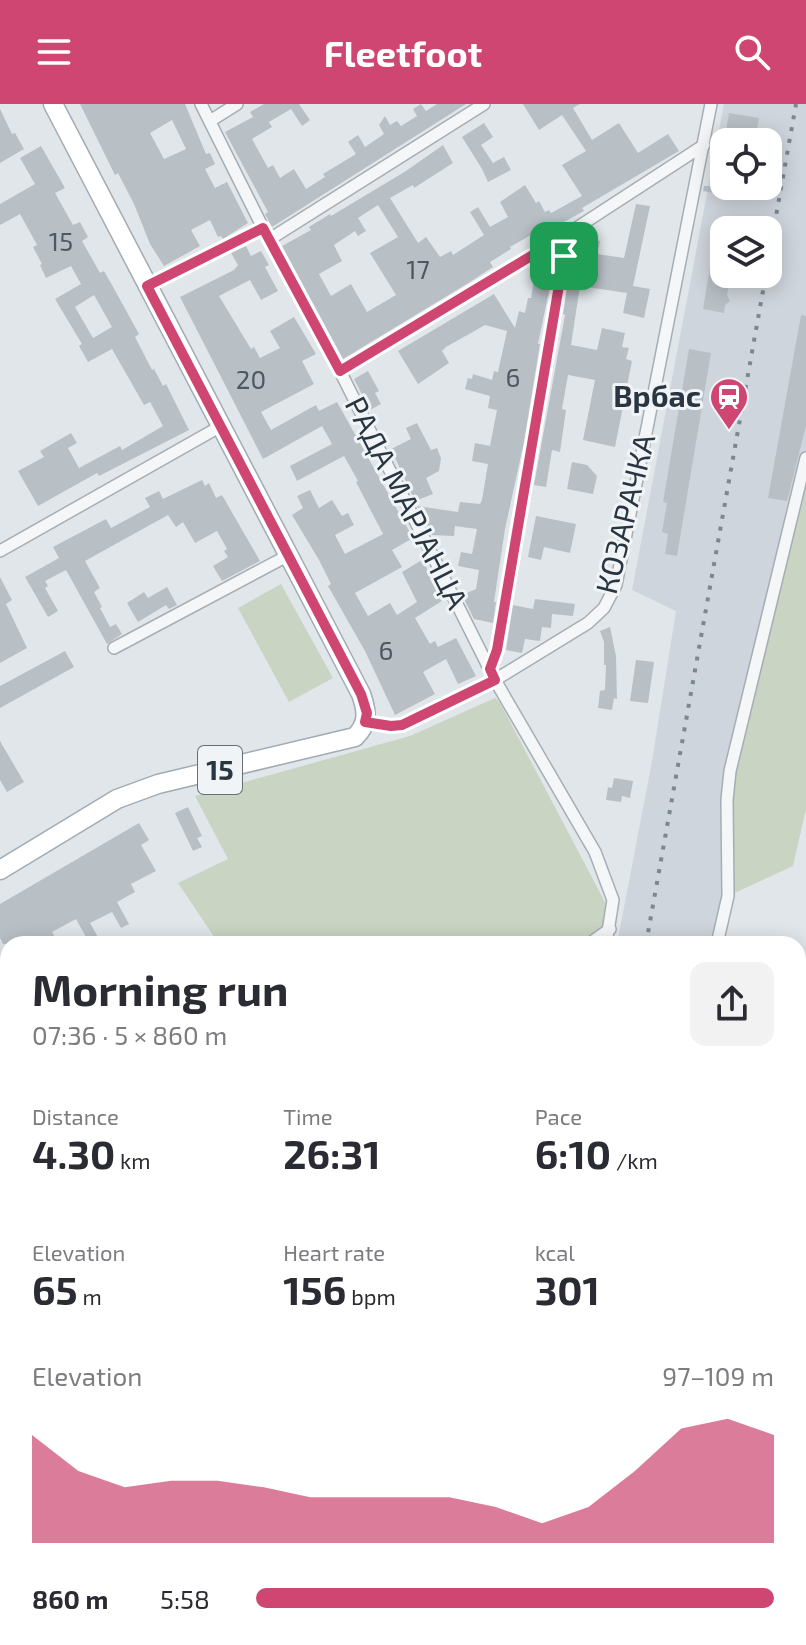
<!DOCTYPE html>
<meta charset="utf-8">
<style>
:root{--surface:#fff;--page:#f2f2f3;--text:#2b2b33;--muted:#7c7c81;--accent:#ce4671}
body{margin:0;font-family:"Exo 2",sans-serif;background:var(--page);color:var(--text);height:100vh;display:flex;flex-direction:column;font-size:30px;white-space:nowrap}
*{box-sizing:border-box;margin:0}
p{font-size:26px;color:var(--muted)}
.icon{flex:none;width:44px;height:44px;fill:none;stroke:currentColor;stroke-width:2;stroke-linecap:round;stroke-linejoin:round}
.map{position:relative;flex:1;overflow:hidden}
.panel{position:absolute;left:0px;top:832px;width:806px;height:710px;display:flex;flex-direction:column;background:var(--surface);border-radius:24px 24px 0 0;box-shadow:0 4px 20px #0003}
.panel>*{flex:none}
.tools{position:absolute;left:710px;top:24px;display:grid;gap:16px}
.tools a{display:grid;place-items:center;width:72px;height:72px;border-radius:16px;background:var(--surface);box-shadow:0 4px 20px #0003;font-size:40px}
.pin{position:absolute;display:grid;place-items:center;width:68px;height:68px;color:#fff;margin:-34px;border-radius:16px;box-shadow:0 4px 12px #0006}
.round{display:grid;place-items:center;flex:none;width:84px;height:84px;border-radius:16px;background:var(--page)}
.overview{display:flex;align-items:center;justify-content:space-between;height:136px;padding:0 32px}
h1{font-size:44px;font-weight:700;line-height:60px}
.stats{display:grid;grid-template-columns:repeat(3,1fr);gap:12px;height:136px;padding:8px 32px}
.stats div{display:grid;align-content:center}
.stats b{font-size:40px;font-weight:700}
.stats small{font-size:22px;font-weight:400}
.stats p{font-size:22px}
.chart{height:224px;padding:16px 32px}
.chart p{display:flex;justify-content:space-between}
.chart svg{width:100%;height:144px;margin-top:8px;fill:var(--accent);opacity:.7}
ul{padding:0 32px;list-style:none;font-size:26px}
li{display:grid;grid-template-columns:128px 96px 1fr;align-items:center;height:60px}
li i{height:20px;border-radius:10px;background:var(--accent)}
header{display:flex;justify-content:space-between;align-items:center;height:104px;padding:0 32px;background:var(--accent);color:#fff;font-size:36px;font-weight:700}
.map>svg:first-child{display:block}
.built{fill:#cfd5dc;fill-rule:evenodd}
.green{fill:#c9d4c2}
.building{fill:#b8c0c6;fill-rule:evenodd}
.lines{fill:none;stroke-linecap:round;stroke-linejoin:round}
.minor-casing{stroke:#a6aeb4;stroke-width:14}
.primary-casing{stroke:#a0acb5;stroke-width:21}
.minor{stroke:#f4f6f8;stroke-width:11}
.primary{stroke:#fff;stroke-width:18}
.rail{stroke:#7a8893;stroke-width:4;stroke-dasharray:4 8;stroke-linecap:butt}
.route-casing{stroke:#fff;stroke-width:16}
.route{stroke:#ce4671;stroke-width:10}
.labels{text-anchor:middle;stroke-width:6;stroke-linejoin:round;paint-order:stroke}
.number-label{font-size:26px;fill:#4d5862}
.shield{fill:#f1f4f7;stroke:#656f78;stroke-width:2}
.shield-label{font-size:28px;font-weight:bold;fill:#293641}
.poi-label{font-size:30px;font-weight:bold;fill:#293641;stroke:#f1f4f7;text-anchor:end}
.street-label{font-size:30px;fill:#293641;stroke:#f1f4f7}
</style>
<header><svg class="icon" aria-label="menu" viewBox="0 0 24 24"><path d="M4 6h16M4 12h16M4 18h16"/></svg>Fleetfoot<svg class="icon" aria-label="search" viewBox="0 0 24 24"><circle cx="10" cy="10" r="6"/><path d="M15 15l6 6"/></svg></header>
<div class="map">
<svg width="806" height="1541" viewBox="0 0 806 1541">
<rect width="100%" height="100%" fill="#e1e6ea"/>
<path class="built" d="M 724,0 L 806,0 L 806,354 L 717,840 L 617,840 L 652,657 L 676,507 L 632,486 ZM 724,38 L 768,38 L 768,82 L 724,82 ZM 724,126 L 768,126 L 768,170 L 724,170 Z
M 0,1308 L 8,1322 L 8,1534 L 150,1534 L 142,1541 L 0,1541 Z"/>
<path class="green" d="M 806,364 L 806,705 L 793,762 L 728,792 L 727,696 Z
M 281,480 L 333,574 L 289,598 L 238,504 Z
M 495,594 L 499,597 L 606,800 L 602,825 L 582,840 L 219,840 L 178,779 L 228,755 L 195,692 L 410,632 Z"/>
<path class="building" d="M 80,0 L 185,0 L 206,50 L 210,49 L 215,60 L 205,65 L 215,84 L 227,78 L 248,119 L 223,135 L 221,132 L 218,133 L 210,116 L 191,126 L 200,142 L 164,162 L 150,140 L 134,100 L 118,69 L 115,71 ZM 172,16 L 186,45 L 164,55 L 150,29 Z
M 264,0 L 299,0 L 310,16 L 302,22 L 291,5 L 269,18 L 272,23 L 252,35 L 268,64 L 273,61 L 280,74 L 294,65 L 306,85 L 325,73 L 323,70 L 356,50 L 348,38 L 358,31 L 365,43 L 384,30 L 379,21 L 385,12 L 390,21 L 397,17 L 401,22 L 417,12 L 413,5 L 421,0 L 426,7 L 437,0 L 466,0 L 272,123 L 265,110 L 268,108 L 225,28 L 253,13 L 250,8 Z
M 523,0 L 580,0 L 573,4 L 592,36 L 619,19 L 638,49 L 668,30 L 679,47 L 582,104 L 584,107 L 542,130 L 540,126 L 510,143 L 511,145 L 490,158 L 493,163 L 470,178 L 343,255 L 282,142 L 311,126 L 309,123 L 330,110 L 331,112 L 406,67 L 443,41 L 453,59 L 414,84 L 413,81 L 390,94 L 418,139 L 426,133 L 440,153 L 451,147 L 453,151 L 484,131 L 470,108 L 478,103 L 490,123 L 508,113 L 500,98 L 525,81 L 536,99 L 539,97 L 545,108 L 549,106 L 551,109 L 582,92 L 562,61 L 586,47 L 562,11 L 539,26 ZM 378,101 L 398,133 L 370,149 L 396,191 L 367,208 L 351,180 L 331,192 L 319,170 L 342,157 L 334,141 L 355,127 L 358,132 L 366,127 L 358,114 Z
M 0,5 L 12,30 L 15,29 L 24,45 L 0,59 Z
M 729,9 L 759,14 L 755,38 L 724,38 Z
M 484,19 L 493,33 L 481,41 L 493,59 L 504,53 L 511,66 L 488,78 L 482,65 L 462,33 Z
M 41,42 L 65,84 L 55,89 L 73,121 L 80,118 L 88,133 L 82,137 L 100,169 L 104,167 L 112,181 L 139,230 L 135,233 L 152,266 L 154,265 L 163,282 L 166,280 L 189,326 L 99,372 L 97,369 L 38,402 L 18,367 L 44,353 L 40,347 L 71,329 L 77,339 L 68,344 L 79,364 L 120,342 L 122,346 L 163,322 L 150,298 L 144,301 L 112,245 L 88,258 L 79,242 L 82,240 L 55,195 L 81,180 L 71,162 L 46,174 L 40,161 L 42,160 L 33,143 L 37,141 L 20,110 L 0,121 L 0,100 L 35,80 L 20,54 ZM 94,191 L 112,223 L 93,234 L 75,203 Z
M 704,82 L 742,82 L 740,94 L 703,87 Z
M 636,100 L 650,102 L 633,182 L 650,185 L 644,214 L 623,209 L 627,189 L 580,182 L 571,241 L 597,246 L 602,224 L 625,229 L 622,243 L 629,244 L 626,255 L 632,257 L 615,343 L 583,336 L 595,276 L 568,271 L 562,305 L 566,306 L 560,348 L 552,346 L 546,383 L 534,381 L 565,211 L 563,210 L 570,166 L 573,166 L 578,138 L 584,138 L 584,134 L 600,137 L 597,150 L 624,154 Z
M 246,142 L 251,152 L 261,147 L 269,161 L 265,163 L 278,187 L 261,196 L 250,176 L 219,192 L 251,245 L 254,243 L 260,254 L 280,244 L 270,227 L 294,213 L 316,250 L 302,257 L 314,280 L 261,308 L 271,326 L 316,301 L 319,307 L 337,298 L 413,434 L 392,446 L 402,463 L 355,489 L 368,512 L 390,499 L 397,511 L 417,498 L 402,468 L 422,456 L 445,495 L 415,514 L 430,540 L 435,537 L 438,543 L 456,534 L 476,572 L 458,580 L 446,555 L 423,568 L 435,590 L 395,611 L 365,547 L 328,482 L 331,480 L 319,456 L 292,411 L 303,404 L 297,392 L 310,386 L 319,404 L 332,396 L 342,412 L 348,409 L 354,421 L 335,431 L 345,450 L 383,430 L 356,378 L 358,377 L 344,352 L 297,377 L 290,362 L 332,340 L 322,322 L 263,355 L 180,193 L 234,166 L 238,161 L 231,149 Z
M 537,160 L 554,163 L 538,240 L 540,240 L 524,338 L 505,425 L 494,498 L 496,498 L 493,519 L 474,515 L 462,491 L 476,485 L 479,466 L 458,462 L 461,448 L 472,450 L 477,425 L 455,422 L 454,432 L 432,431 L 417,402 L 458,408 L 460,398 L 480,400 L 482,396 L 488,360 L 472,357 L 475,339 L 490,342 L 497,306 L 488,304 L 490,292 L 465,285 L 468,274 L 472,275 L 473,270 L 492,276 L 494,267 L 498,268 L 507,227 L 485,221 L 446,243 L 442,247 L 449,259 L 418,280 L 398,247 L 494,190 L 515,224 L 519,207 L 525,209 L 528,194 L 531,194 Z
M 710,163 L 724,165 L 724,170 L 731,170 L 727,191 L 730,197 L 725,201 L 724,209 L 703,205 Z
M 801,211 L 806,212 L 806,322 L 787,397 L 768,394 Z
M 689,245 L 711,249 L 677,452 L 665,450 L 668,430 L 662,428 L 667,399 L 663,398 Z
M 368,267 L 379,287 L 375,289 L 381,300 L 370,306 L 354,275 Z
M 417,319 L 431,346 L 437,344 L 441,354 L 439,367 L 426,374 L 433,390 L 415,397 L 391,345 L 411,335 L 406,324 Z
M 572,358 L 587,361 L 597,372 L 593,390 L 567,385 Z
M 202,376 L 205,382 L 209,379 L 216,394 L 222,391 L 260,457 L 222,477 L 213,462 L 228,453 L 224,447 L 227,445 L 217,427 L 195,439 L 183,418 L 176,423 L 168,411 L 85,457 L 100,484 L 94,488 L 102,503 L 100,504 L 110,523 L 116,520 L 122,530 L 107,540 L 66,466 L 45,477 L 48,482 L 45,484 L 58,507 L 48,513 L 25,473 L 59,454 L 53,443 L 106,415 L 111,424 L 150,403 L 145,394 L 159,387 L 163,395 Z
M 536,412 L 576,420 L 570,449 L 544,443 L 541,456 L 528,453 Z
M 0,473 L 12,496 L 6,500 L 27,544 L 0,559 Z
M 167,483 L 177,501 L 169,505 L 166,501 L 138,518 L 127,499 L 144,488 L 148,494 Z
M 535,495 L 575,500 L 573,512 L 552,510 L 551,524 L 542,523 L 540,537 L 525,535 L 522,549 L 506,546 L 513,501 L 533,505 Z
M 610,523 L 616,552 L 617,595 L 614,594 L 612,606 L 598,604 L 600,587 L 605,586 L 606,561 L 604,561 L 604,538 L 600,527 Z
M 65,547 L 74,563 L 0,604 L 0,582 Z
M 636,556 L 654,558 L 648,599 L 630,597 Z
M 0,637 L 24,678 L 7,688 L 0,676 Z
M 614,674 L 633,677 L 630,694 L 622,692 L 621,698 L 606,696 L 608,683 L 612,684 Z
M 188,703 L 202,732 L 197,734 L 202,743 L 193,747 L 175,709 Z
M 139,719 L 149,736 L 141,741 L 156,767 L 131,780 L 135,788 L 117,798 L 129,820 L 121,824 L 112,808 L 90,819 L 102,840 L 90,840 L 76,815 L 52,828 L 59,840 L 3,840 L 0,834 L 0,800 Z"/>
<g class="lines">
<defs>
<path id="minor" d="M 201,0 L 263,124 L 340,267 L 495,576 L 595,748 L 613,796 L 606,840
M 210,17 L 237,0
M 270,135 L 484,0
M 147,182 L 263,124
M 340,267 L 561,134 L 704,41
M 0,447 L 221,322
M 114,544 L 289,451
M 490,565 L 497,546 L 564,152 L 561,134
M 365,618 L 391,622 L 402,621 L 495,576 L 588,519 L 604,504 L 616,481 L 711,0
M 589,840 L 610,825
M 717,840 L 728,792 L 727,696 L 730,667 L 806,354
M 0,916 L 8,912
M 0,1142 L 8,1138
M 798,1158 L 806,1172
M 798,1415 L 806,1411
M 581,1541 L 593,1534"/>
<path id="primary" d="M 0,766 L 117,695 L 158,680 L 355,633 C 369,619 367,607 361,590 L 53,0
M 0,1251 L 8,1266
M 158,1534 L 162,1541"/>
</defs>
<use href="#minor" class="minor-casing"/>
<use href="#primary" class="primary-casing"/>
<use href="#minor" class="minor"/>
<use href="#primary" class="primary"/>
<path class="rail" d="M 768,157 L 796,0
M 646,840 L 766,170
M 775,1534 L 777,1541"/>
</g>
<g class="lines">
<defs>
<path id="route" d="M 263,124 L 340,267 L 561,134 L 564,152 L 497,546 L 490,565 L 495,576 L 402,621 L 391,622 L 365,618 L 367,609 L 361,590 L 147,182 Z"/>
</defs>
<use href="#route" class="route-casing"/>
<use href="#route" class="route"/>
</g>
<defs>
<symbol id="station-pin" viewBox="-11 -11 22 30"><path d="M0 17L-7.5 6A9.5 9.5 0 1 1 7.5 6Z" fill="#ce4671" stroke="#f1f4f7"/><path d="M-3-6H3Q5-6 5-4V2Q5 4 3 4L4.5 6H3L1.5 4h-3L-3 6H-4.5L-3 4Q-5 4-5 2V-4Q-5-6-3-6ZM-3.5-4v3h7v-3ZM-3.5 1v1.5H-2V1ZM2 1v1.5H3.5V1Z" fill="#fff"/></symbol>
</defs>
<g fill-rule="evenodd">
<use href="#station-pin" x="707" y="271" width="44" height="60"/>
</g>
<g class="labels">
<g class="number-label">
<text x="61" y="147">15</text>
<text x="418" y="175">17</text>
<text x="513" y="283">6</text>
<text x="251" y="285">20</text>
<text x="386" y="556">6</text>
</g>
<rect class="shield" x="198" y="642" width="44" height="48" rx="6"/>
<g class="shield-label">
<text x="220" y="676">15</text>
</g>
<g class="poi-label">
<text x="701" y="303">Врбас</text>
</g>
<g class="street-label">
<text transform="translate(406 399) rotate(63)" y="10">РАДА МАРЈАНЦА</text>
<text transform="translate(626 410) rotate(-76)" y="10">КОЗАРАЧКА</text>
</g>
</g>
</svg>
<div class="tools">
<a><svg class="icon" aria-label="locate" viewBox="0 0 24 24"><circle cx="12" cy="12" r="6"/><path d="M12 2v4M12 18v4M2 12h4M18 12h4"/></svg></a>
<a><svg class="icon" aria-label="layers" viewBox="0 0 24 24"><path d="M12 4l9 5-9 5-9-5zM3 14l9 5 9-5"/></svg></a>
</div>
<div class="pin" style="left:564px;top:152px;background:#1e9e55"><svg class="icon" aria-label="arrive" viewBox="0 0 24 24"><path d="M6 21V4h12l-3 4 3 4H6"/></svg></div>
<section class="panel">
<div class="overview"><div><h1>Morning run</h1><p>07:36 · 5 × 860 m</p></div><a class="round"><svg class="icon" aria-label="share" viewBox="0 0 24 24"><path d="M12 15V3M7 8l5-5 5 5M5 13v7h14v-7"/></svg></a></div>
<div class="stats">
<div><p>Distance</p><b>4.30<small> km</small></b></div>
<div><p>Time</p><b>26:31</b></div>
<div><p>Pace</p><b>6:10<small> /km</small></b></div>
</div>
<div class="stats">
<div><p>Elevation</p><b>65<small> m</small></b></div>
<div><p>Heart rate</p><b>156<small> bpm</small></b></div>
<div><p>kcal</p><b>301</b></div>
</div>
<div class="chart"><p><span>Elevation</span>97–109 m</p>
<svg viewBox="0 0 160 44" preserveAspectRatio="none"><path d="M0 44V11L10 22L20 27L30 25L40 25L50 27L60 30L70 30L80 30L90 30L100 33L110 38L120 33L130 22L140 9L150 6L160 11V44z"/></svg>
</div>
<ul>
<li><b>860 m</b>5:58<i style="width:100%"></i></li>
</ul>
</section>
</div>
